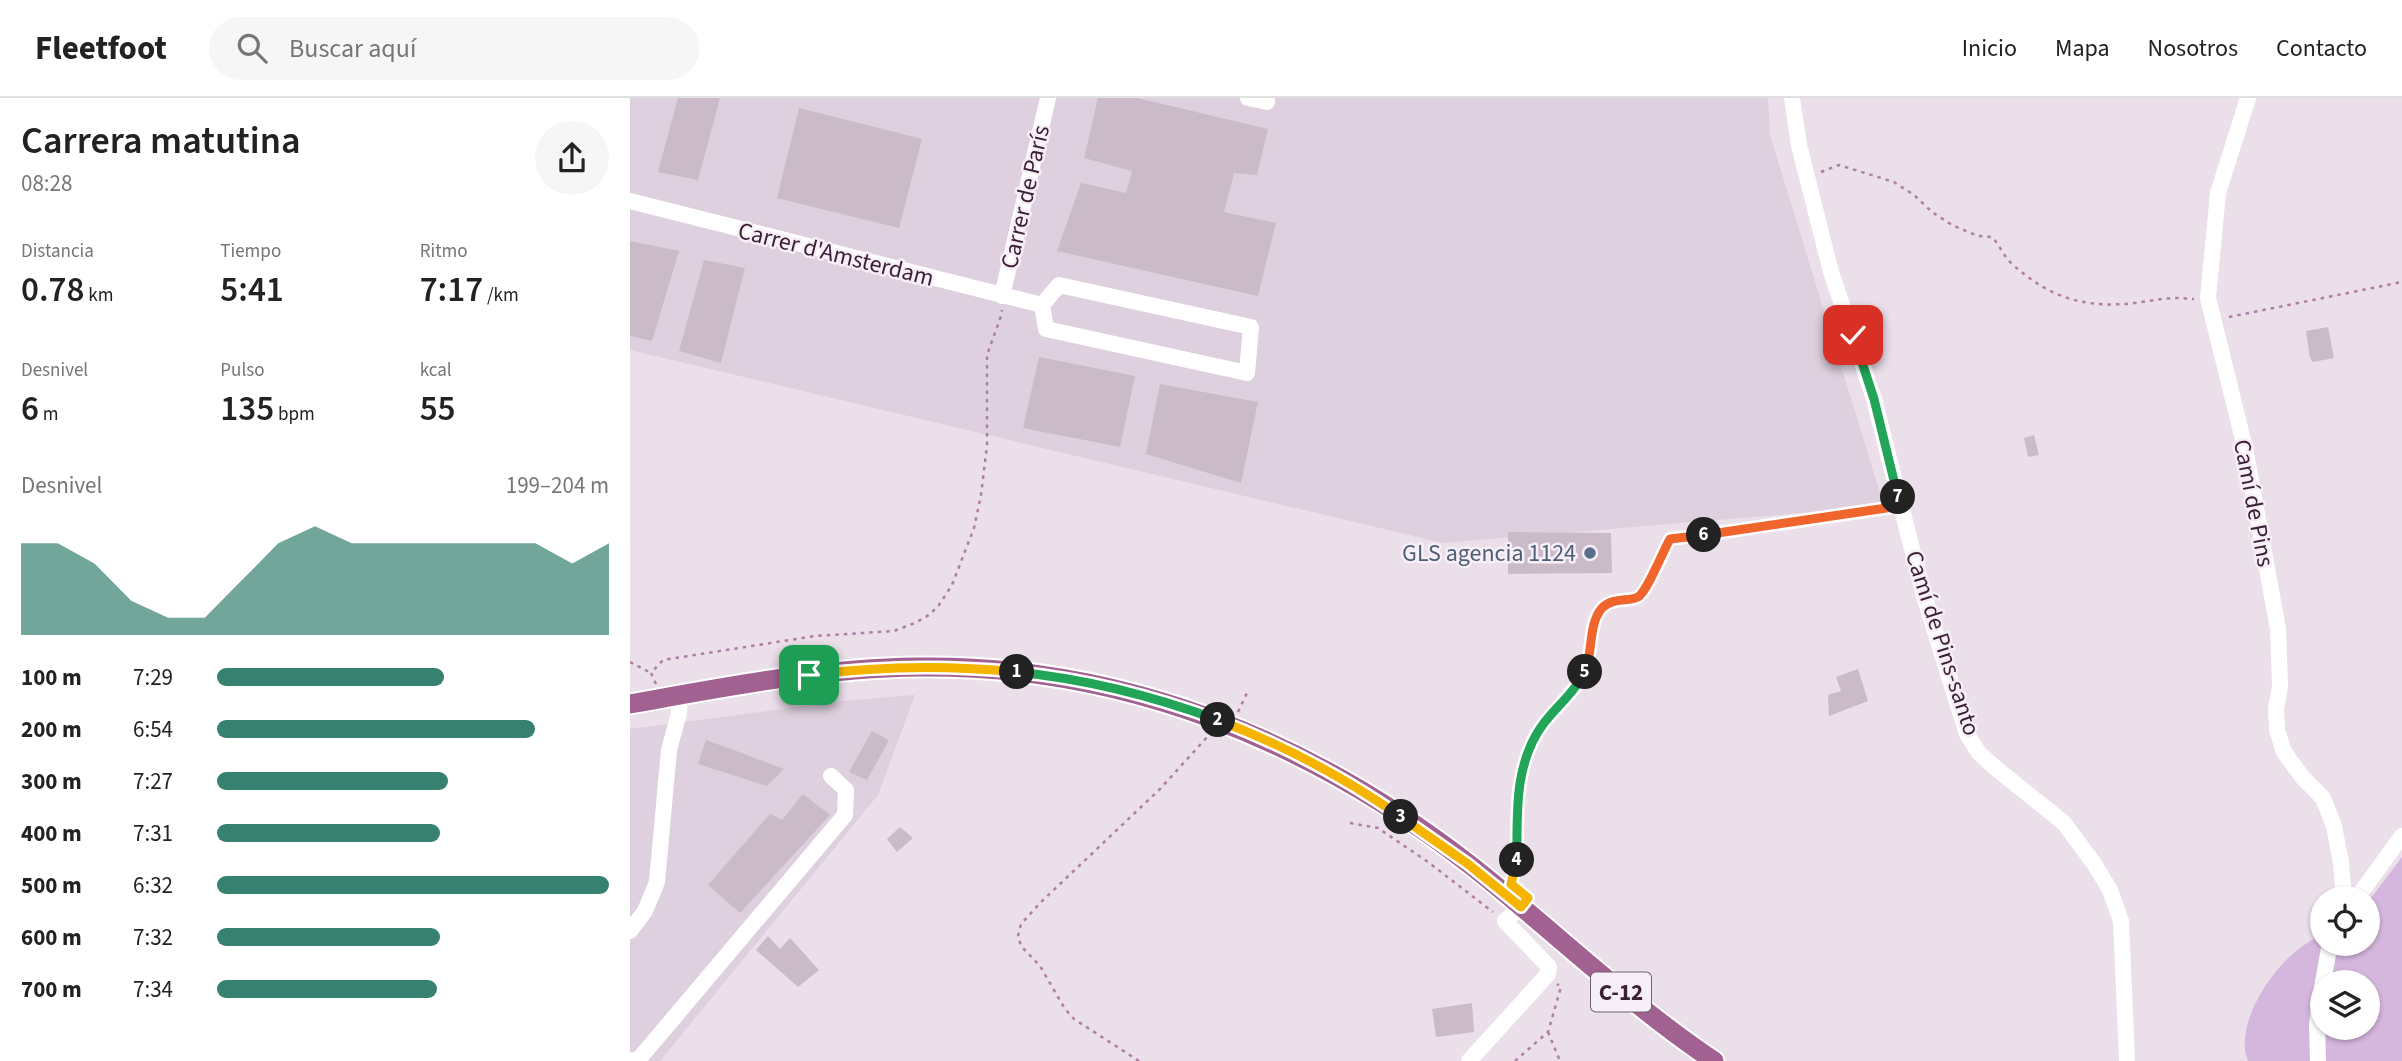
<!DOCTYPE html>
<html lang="es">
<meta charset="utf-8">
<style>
:root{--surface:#fff;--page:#f6f6f6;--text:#222;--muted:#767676;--line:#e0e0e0;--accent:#378170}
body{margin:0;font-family:"Source Sans 3",sans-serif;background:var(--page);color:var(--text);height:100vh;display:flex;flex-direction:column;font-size:26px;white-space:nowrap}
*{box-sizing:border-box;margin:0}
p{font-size:23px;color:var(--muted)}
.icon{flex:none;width:38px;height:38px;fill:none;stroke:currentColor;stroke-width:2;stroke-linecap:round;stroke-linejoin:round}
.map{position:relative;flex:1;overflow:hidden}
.details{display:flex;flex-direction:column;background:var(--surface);width:630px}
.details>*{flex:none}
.buttons{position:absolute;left:1680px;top:788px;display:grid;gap:14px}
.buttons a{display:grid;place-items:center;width:70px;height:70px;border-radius:50%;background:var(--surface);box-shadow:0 2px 5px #0004;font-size:35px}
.pin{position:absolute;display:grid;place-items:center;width:60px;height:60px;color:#fff;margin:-30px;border-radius:14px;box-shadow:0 4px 10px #0006}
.km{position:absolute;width:35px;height:35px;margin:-18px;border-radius:50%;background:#222;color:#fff;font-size:19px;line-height:35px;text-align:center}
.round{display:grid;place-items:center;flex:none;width:74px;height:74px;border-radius:37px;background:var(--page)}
.summary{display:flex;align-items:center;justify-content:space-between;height:119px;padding:0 21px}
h1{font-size:38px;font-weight:600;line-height:52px}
.figures{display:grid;grid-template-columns:repeat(3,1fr);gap:10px;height:119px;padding:7px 21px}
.figures div{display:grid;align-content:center}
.figures b{font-size:35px;font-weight:600}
.figures small{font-size:19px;font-weight:400}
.figures p{font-size:19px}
.chart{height:196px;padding:14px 21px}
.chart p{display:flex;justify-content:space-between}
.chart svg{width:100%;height:126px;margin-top:7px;fill:var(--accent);opacity:.7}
ul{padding:0 21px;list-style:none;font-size:23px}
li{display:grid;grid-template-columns:112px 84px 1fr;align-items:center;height:52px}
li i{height:18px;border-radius:9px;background:var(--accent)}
header{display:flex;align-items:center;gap:42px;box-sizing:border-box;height:98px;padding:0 35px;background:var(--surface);border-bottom:2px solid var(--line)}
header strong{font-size:33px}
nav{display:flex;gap:38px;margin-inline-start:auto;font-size:24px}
.search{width:490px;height:63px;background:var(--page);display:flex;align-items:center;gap:18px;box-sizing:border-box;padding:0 24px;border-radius:38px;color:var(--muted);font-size:26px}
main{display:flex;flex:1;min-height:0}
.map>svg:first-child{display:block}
.built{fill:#ded0de}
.green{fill:#d5b6dd;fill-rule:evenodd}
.building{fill:#cbbbc9}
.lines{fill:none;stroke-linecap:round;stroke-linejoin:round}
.major-casing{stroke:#fff;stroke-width:23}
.path{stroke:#af7ea5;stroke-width:2.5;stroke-dasharray:3.5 5;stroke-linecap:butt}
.minor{stroke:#fff;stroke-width:16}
.major{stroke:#a26291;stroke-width:19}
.split-1-casing{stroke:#fff;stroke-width:14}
.split-2-casing{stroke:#fff;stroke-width:14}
.split-3-casing{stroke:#fff;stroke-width:14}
.split-4-casing{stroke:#fff;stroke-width:14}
.split-5-casing{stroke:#fff;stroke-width:14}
.split-6-casing{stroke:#fff;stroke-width:14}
.split-7-casing{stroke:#fff;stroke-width:14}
.split-8-casing{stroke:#fff;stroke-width:14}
.split-1{stroke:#f5b400;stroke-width:9}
.split-2{stroke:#22a559;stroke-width:9}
.split-3{stroke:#f5b400;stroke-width:9}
.split-4{stroke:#f5b400;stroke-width:9}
.split-5{stroke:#22a559;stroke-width:9}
.split-6{stroke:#f0652b;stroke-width:9}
.split-7{stroke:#f0652b;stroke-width:9}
.split-8{stroke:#22a559;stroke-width:9}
.service-dot{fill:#5c6f8a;stroke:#f7eff7;stroke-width:2.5}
.labels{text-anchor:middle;stroke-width:5;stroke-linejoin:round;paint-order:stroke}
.shield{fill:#f7eff7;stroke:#735d6e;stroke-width:2}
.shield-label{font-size:23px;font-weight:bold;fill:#3b1f34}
.street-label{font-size:24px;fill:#3b1f34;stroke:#f7eff7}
.service-label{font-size:24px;fill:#4e5e75;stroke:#f7eff7;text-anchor:end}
</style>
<header>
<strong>Fleetfoot</strong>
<div class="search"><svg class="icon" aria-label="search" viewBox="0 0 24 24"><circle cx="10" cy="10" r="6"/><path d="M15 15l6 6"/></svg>Buscar aquí</div>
<nav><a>Inicio</a><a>Mapa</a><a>Nosotros</a><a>Contacto</a></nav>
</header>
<main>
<section class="details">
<div class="summary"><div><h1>Carrera matutina</h1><p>08:28</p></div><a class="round"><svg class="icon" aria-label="share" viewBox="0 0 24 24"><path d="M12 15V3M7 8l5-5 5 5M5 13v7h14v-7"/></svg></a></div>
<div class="figures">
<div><p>Distancia</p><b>0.78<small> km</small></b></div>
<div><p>Tiempo</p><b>5:41</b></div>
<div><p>Ritmo</p><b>7:17<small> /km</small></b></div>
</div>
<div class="figures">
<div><p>Desnivel</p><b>6<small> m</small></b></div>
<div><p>Pulso</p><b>135<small> bpm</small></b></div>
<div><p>kcal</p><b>55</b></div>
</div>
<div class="chart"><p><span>Desnivel</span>199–204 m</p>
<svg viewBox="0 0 160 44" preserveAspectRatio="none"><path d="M0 44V12L10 12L20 19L30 32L40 38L50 38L60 25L70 12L80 6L90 12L100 12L110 12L120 12L130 12L140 12L150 19L160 12V44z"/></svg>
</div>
<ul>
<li><b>100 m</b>7:29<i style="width:58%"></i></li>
<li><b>200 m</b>6:54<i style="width:81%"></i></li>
<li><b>300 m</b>7:27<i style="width:59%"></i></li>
<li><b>400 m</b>7:31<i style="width:57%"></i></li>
<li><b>500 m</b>6:32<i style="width:100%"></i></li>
<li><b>600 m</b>7:32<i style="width:57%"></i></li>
<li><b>700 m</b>7:34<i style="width:56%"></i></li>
</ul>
</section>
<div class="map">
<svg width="1772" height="963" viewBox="0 0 1772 963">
<rect width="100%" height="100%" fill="#ebdfea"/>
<path class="built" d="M 0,0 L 1138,0 L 1140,37 L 1254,408 L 813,445 L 0,252 Z
M 285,597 L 248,697 L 30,963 L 0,963 L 0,631 L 213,603 Z"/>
<path class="green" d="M 1772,759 L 1772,963 L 1618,963 C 1601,923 1654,849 1692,838 L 1692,845 L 1738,845 L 1738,804 ZM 1692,884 L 1738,884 L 1738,929 L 1692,929 Z"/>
<path class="building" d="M 48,0 L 90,0 L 68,82 L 28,74 Z
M 468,0 L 507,0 L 638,31 L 627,77 L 604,75 L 594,114 L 646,125 L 628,198 L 427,153 L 451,85 L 496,95 L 502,73 L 454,60 Z
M 169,10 L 292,41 L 269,130 L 147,100 Z
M 0,143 L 49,153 L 22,243 L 0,238 Z
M 74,162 L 115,170 L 91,265 L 49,253 Z
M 1698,229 L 1704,260 L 1683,264 L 1680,260 L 1676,233 Z
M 409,259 L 505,278 L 490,349 L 393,330 Z
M 530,286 L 628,304 L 611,385 L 516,356 Z
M 1404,337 L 1409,357 L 1398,359 L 1394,340 Z
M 878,434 L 981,435 L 982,475 L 878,476 Z
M 1228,571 L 1238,603 L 1199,618 L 1198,597 L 1211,593 L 1206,579 Z
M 242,633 L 259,642 L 237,682 L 219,674 Z
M 76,642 L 101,651 L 154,671 L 137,688 L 68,666 Z
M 173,696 L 200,717 L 110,815 L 78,787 L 140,716 L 152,722 Z
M 270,729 L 283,740 L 267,754 L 257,741 Z
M 138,838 L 150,851 L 160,840 L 189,872 L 168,889 L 126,852 Z
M 842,905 L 844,934 L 806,939 L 802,911 Z"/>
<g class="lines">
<defs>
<path id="major" d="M 0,606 C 95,589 191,570 287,569 C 492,566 679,642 839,766 C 922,831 996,904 1084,963"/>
</defs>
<use href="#major" class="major-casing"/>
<path class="path" d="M 1191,74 L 1209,67 L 1264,84 L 1284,97 L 1302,114 L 1322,127 L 1348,138 L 1362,139 C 1369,146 1373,157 1381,165 C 1415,196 1447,209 1494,206 C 1512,205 1530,200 1548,200 C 1553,200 1558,201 1564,201
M 1599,219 L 1772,184
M 0,564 L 21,575
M 26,586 L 21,575 L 33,562 L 185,538 L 264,533 L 285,525 L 299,517 L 309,507 L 322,487 L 344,430 L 351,397 L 357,347 L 357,257 L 371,218 L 372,212
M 608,614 L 617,595
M 720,725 L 748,730 L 798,764 L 863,814
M 882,781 C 893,740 881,695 897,655 C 911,622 942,604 956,572 C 964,554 958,527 972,511 C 982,499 995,504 1006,500 C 1015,497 1033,453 1040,441 L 1098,435 L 1257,410
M 918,934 L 930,963
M 509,963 L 444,921 L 435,911 L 410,868 L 391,848 L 388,838 L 391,826 L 411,804 L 530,691 L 579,637
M 885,963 L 918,934 L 931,889 L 927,886"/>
<path class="minor" d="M 618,0 L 637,4 L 637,0
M 1162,0 L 1169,47 L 1201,174 L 1244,301 L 1294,498 L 1337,636 L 1349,655 L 1368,672 L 1434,725 L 1465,767 L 1480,792 L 1491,823 L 1497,963
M 1618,0 L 1588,95 L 1578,200 L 1615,350 L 1648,531 L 1650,589 L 1646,610 L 1647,632 L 1654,654 L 1673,680 L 1693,700 L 1704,728 L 1711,765 L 1713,787 L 1711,800
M 0,103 L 412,207
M 429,187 L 621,229 L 617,275 L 416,231 L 412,207 Z
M 372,198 L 418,0
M 1727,800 L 1772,738
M 0,833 L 15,813 L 27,784 L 39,652 L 49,615 L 50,597
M 1693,884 L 1700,845
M 0,963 L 9,961 L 215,717 L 216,692 L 201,678
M 839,963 L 918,876 L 919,869 L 875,823 L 891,809
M 1688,963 L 1687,927 L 1692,888"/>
<use href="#major" class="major"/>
</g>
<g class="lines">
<defs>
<path id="split-1" d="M 179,577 C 249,568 317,567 387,574"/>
<path id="split-2" d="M 387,574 C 456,581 523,598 588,622"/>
<path id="split-3" d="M 588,622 C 653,647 714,679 771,719"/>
<path id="split-4" d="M 771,719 L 838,766 L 891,809 L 898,800 L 881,786 L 887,762"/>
<path id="split-5" d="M 887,762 C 887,716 884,664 914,625 C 927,608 945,594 955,574"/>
<path id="split-6" d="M 955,574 C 963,555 958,526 972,510 C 983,499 998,504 1008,499 C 1017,494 1033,453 1040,441 L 1074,437"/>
<path id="split-7" d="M 1074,437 L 1270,408 L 1268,399"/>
<path id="split-8" d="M 1223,237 L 1244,301 L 1268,399"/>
</defs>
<use href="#split-1" class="split-1-casing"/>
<use href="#split-2" class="split-2-casing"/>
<use href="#split-3" class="split-3-casing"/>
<use href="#split-4" class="split-4-casing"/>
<use href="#split-5" class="split-5-casing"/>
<use href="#split-6" class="split-6-casing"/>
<use href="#split-7" class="split-7-casing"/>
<use href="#split-8" class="split-8-casing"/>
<use href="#split-1" class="split-1"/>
<use href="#split-2" class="split-2"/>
<use href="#split-3" class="split-3"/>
<use href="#split-4" class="split-4"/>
<use href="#split-5" class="split-5"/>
<use href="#split-6" class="split-6"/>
<use href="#split-7" class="split-7"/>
<use href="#split-8" class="split-8"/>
</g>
<circle class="service-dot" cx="960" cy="455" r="7"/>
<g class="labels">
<rect class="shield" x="961" y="874.5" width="60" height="39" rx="5"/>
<g class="shield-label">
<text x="991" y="902">C-12</text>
</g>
<g class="street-label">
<text transform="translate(395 99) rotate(-77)" y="8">Carrer de París</text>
<text transform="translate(206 156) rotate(14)" y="8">Carrer d'Amsterdam</text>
<text transform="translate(1624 405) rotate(79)" y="8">Camí de Pins</text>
<text transform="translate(1313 545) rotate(72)" y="8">Camí de Pins-santo</text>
</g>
<g class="service-label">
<text x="946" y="463">GLS agencia 1124</text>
</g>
</g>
</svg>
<div class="buttons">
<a><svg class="icon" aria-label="locate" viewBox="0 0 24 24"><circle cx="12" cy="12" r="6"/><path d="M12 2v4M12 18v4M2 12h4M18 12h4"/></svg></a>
<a><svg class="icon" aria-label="layers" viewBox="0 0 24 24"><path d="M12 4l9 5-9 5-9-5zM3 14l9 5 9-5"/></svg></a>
</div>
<div class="pin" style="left:179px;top:577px;background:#1e9e55"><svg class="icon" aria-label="arrive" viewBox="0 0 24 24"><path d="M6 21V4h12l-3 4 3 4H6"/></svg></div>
<div class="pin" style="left:1223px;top:237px;background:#d93025"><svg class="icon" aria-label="check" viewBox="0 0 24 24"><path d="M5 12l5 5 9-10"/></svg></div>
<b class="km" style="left:387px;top:574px">1</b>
<b class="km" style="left:588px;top:622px">2</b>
<b class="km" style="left:771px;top:719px">3</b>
<b class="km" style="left:887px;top:762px">4</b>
<b class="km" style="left:955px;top:574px">5</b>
<b class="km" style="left:1074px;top:437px">6</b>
<b class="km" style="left:1268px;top:399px">7</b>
</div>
</main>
